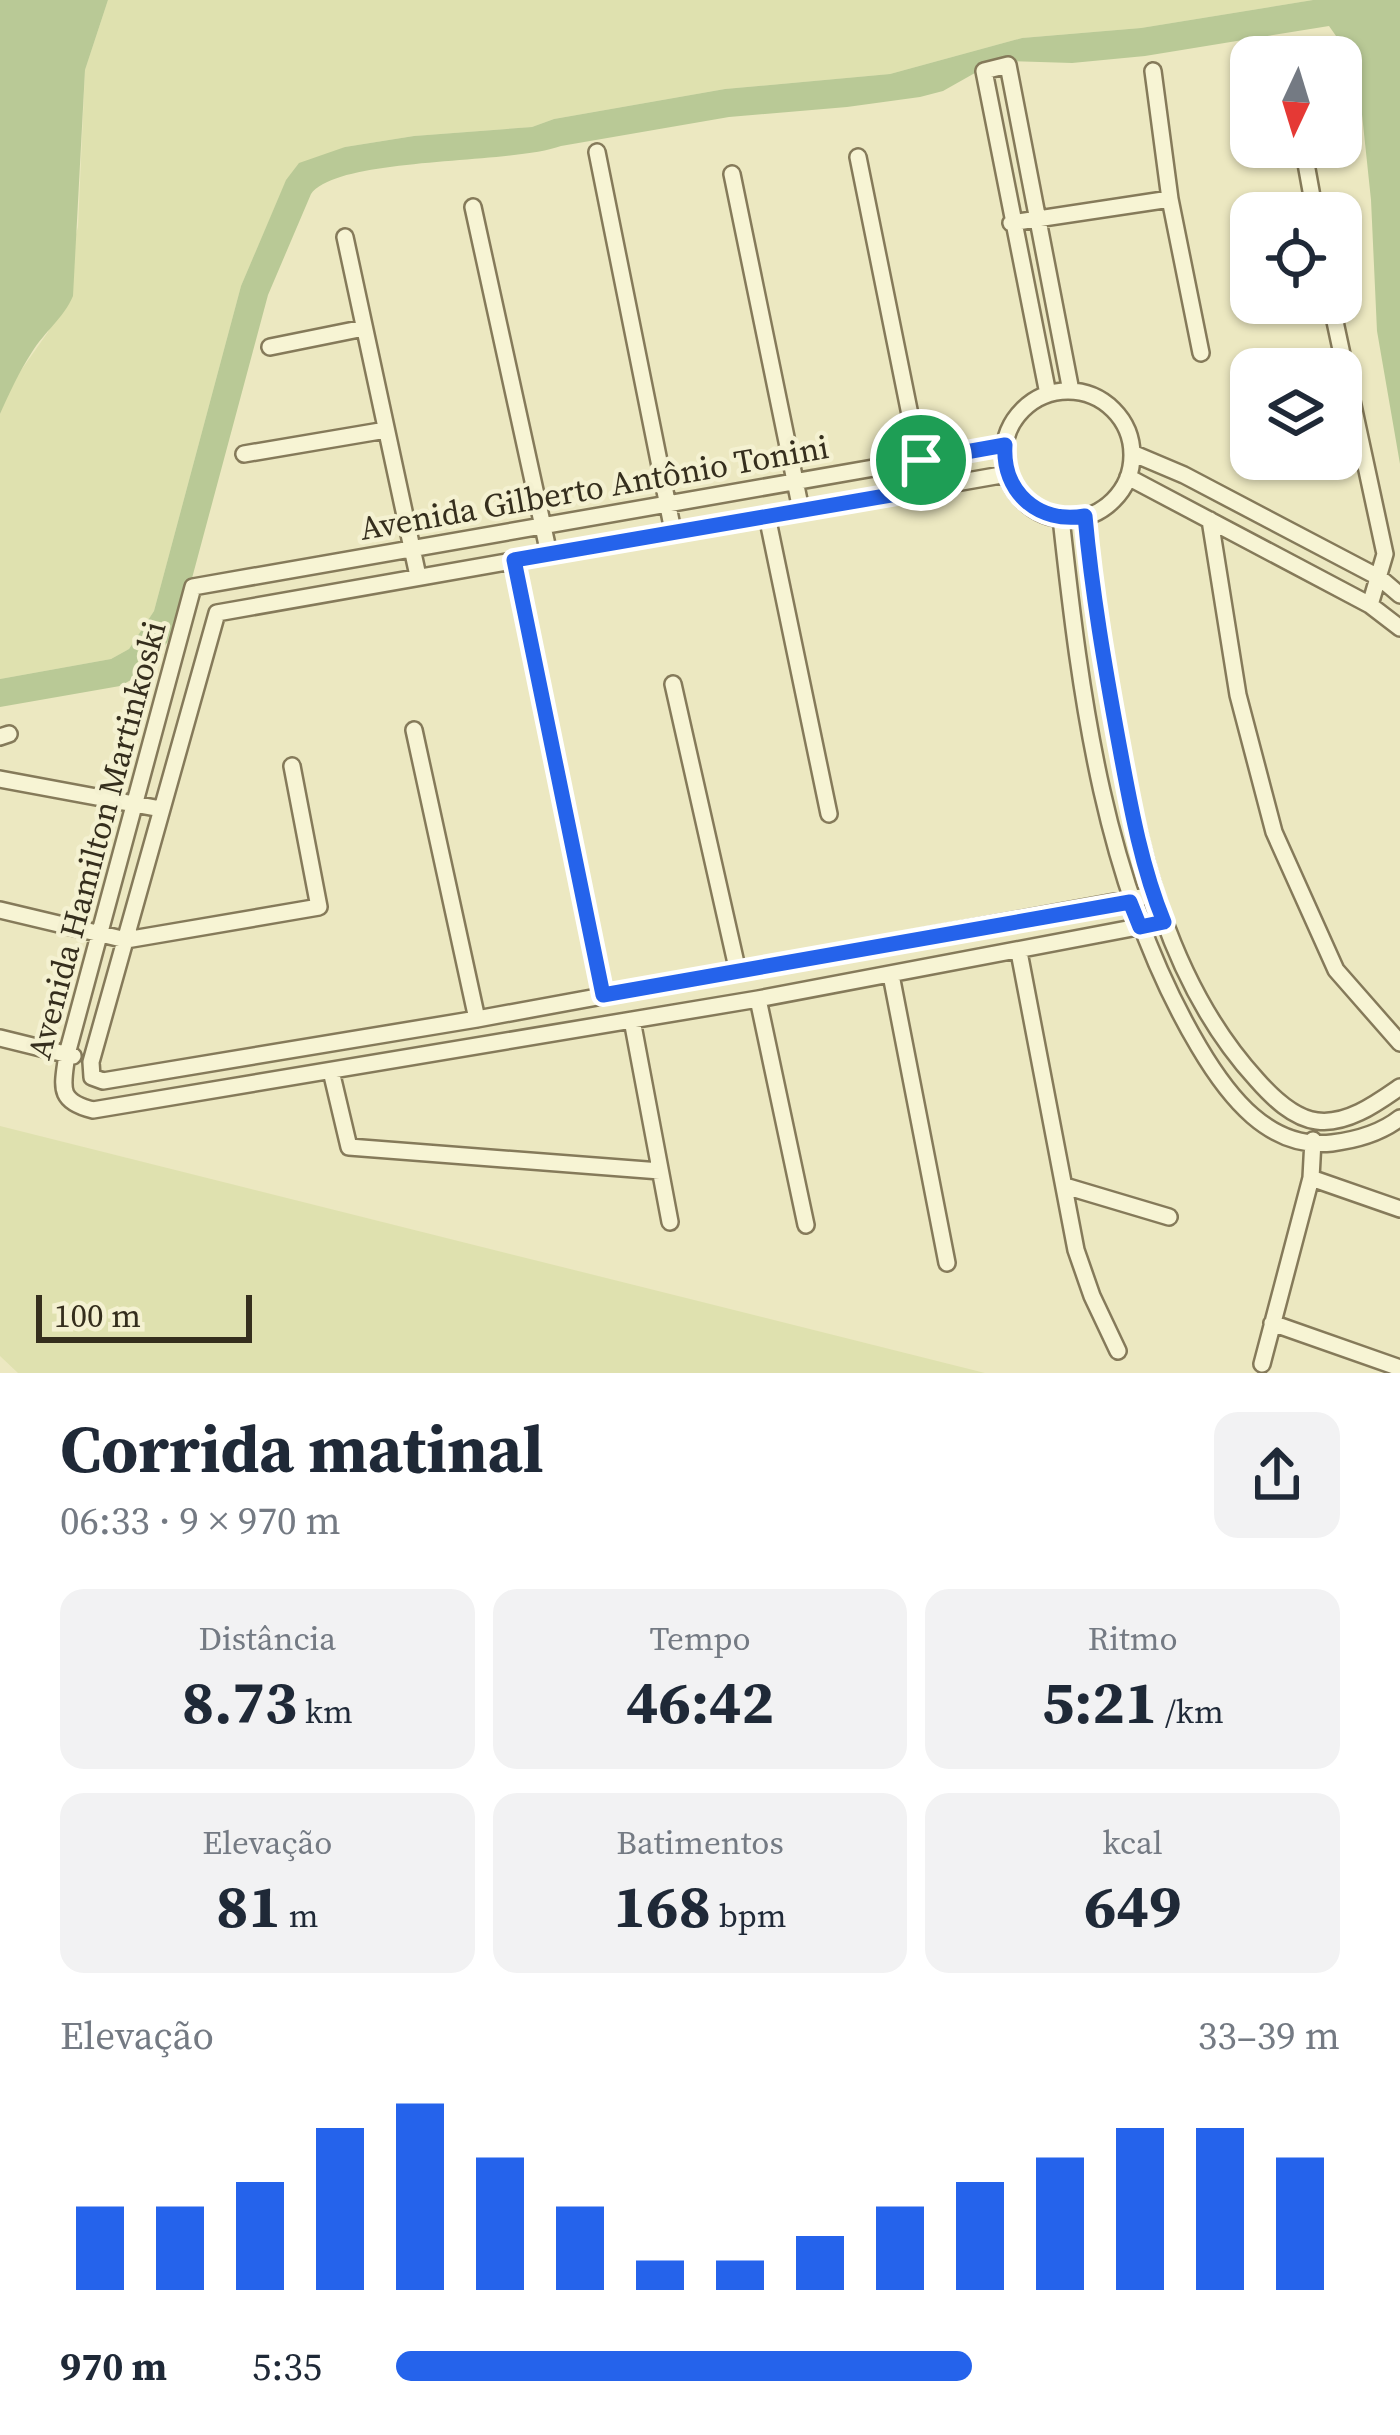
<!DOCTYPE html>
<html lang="pt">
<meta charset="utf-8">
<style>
:root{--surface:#fff;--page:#f2f2f3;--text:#1f2937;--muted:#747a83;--accent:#2563eb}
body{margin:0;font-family:"Source Serif 4",serif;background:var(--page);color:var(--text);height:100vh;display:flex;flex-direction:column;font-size:45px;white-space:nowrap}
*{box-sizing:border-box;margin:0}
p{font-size:39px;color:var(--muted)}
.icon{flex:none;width:66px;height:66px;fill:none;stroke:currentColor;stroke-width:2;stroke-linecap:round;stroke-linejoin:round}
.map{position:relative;height:1373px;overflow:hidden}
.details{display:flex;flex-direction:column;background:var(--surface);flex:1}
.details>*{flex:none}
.needle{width:78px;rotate:184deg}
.tools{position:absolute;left:1230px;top:36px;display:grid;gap:24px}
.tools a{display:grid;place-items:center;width:132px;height:132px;border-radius:24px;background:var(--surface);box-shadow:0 3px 9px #0004;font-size:60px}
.scale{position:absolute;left:36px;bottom:30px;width:216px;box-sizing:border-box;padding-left:12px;border:6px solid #352e1d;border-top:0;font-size:33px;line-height:42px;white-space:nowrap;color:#352e1d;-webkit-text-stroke:9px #f4f1d1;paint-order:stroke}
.pin{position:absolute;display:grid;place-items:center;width:102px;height:102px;color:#fff;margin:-51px;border:6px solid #fff;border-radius:50%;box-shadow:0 3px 12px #0007}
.round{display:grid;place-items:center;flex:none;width:126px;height:126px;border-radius:24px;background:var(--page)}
.headline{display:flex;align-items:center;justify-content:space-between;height:204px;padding:0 60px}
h1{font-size:66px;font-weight:700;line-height:90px}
.metrics{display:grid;grid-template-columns:repeat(3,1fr);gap:18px;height:204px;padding:12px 60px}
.metrics div{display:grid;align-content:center;border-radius:24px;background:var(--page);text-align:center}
.metrics b{font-size:60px;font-weight:700}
.metrics small{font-size:33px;font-weight:400}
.metrics p{font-size:33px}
.chart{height:336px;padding:24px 60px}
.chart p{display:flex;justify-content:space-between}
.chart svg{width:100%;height:216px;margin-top:12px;stroke:var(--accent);stroke-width:6}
ul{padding:0 60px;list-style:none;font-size:39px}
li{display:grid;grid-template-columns:192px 144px 1fr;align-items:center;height:90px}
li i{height:30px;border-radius:15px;background:var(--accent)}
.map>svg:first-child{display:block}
.farmland{fill:#dfe1af}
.green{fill:#b9c996}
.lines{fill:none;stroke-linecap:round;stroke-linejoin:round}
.street-casing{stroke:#857a5a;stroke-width:20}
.street{stroke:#f7f4d4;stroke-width:15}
.route-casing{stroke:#fff;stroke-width:24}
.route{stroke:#2563eb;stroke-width:15}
.labels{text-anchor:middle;stroke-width:9;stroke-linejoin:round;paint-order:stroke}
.street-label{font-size:33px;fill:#352e1d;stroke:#f4f1d1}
</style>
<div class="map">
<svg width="1400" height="1373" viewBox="0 0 1400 1373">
<rect width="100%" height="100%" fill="#ece8c1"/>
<path class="farmland" d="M 108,0 L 1313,0 L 1141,28 L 1022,38 L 890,74 L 725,89 L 554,119 L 532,127 L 414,136 L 345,147 L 286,181 L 241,286 L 154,611 L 129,649 L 111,659 L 0,679 L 0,414 L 10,386 L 48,332 L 78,227 L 85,70 Z
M 0,1126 L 985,1373 L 18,1373 L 0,1356 Z"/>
<path class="green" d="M 0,0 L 108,0 L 85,70 L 73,296 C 63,319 45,331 32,352 C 19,372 10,392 0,414 Z
M 1313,0 L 1400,0 L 1400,464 L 1377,331 L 1371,200 L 1359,86 L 1355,63 L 1329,26 L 1145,56 L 1072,63 L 1008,61 L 982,69 L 943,91 L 920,97 L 847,107 L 729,117 L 561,146 C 509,165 339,156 311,194 L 268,295 L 180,623 L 149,670 L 120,686 L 0,707 L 0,679 L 111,659 L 129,649 L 154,611 L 241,286 L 286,180 L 299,163 L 345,147 L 414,136 L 532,127 L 554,119 L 725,89 L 890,74 L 1022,38 L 1141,28 Z"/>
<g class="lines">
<defs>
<path id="street" d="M 1287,53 L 1287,57
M 1153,71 L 1170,199 L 1201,353
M 1303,147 L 1315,213
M 597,152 L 673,531
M 858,157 L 925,489
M 732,174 L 801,510
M 473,207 L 549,554
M 1011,223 L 1170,199
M 345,237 L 418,576
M 1331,303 L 1385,554 L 1370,605
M 270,347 L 364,328
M1004 455a64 64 0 1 1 128 0a64 64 0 1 1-128 0Z
M 1048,394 L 984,71 L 1008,65 L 1071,391
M 1005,445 L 193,587 L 67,1054 C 63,1086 56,1101 93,1110 L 758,999 L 1164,922
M 1132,453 L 1184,475 L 1380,578 L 1400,595
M 244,454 L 386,430
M 1007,474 L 217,613 L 91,1062 L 92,1077 L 103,1081 L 477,1019 L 1153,895
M 1128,477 L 1370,605 L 1400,628
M 767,516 L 829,814
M 1085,516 C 1091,587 1103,656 1116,726 C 1139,851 1168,983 1257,1080 C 1272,1097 1293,1118 1317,1121 C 1347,1125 1377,1103 1400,1087
M 1061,518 C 1081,700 1104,887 1199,1047 C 1228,1096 1269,1150 1332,1143 C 1356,1140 1381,1133 1400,1118
M 1210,520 L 1238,695 L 1274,832 L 1336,970 L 1400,1043
M 514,560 L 603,995
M 673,684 L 738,972
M 414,730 L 477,1019
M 0,737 L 9,734
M 0,779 L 161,809
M 0,910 L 126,940 L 319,907 L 292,766
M 1019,952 L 1076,1250 L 1092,1296 L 1118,1351
M 891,975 L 947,1263
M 758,999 L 806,1225
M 632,1020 L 670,1222
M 0,1038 L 73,1056
M 331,1071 L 349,1147 L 660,1171
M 1311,1178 L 1400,1209
M 1065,1186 L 1169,1217
M 1272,1323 L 1400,1368
M 1262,1364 L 1311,1178 L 1313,1140"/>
</defs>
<use href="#street" class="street-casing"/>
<use href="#street" class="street"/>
</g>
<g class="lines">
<defs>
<path id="route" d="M 1005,445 C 1002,492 1038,524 1085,516 C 1092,593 1105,668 1119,744 C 1130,803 1141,866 1164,922 L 1140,927 L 1130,902 L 603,995 L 514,560 L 926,489 L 921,460 Z"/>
</defs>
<use href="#route" class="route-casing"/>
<use href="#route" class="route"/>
</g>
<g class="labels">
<g class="street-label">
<text transform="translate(594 487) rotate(-10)" y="12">Avenida Gilberto Antônio Tonini</text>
<text transform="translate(96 840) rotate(-75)" y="12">Avenida Hamilton Martinkoski</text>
</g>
</g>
</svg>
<div class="tools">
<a><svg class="needle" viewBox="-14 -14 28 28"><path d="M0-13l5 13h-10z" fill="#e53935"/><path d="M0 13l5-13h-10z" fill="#747a83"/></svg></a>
<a><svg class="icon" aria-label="locate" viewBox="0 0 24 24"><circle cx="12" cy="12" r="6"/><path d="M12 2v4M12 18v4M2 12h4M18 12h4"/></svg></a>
<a><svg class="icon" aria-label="layers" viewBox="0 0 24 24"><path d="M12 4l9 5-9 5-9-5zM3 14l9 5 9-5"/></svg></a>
</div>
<div class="scale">100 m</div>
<div class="pin" style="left:921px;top:460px;background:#1e9e55"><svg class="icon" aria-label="arrive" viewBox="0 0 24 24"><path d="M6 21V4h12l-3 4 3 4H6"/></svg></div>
</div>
<section class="details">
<div class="headline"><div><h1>Corrida matinal</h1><p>06:33 · 9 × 970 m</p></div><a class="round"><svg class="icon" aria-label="share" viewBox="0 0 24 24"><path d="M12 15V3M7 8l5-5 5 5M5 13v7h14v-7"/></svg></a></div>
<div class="metrics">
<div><p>Distância</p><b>8.73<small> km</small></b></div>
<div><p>Tempo</p><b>46:42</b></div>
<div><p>Ritmo</p><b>5:21<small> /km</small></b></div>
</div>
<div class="metrics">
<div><p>Elevação</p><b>81<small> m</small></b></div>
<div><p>Batimentos</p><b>168<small> bpm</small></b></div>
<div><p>kcal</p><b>649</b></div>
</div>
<div class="chart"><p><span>Elevação</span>33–39 m</p>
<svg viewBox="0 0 160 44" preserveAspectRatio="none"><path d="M5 44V27M15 44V27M25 44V22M35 44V11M45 44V6M55 44V17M65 44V27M75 44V38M85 44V38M95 44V33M105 44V27M115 44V22M125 44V17M135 44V11M145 44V11M155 44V17"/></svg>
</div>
<ul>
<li><b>970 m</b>5:35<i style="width:61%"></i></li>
</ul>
</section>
